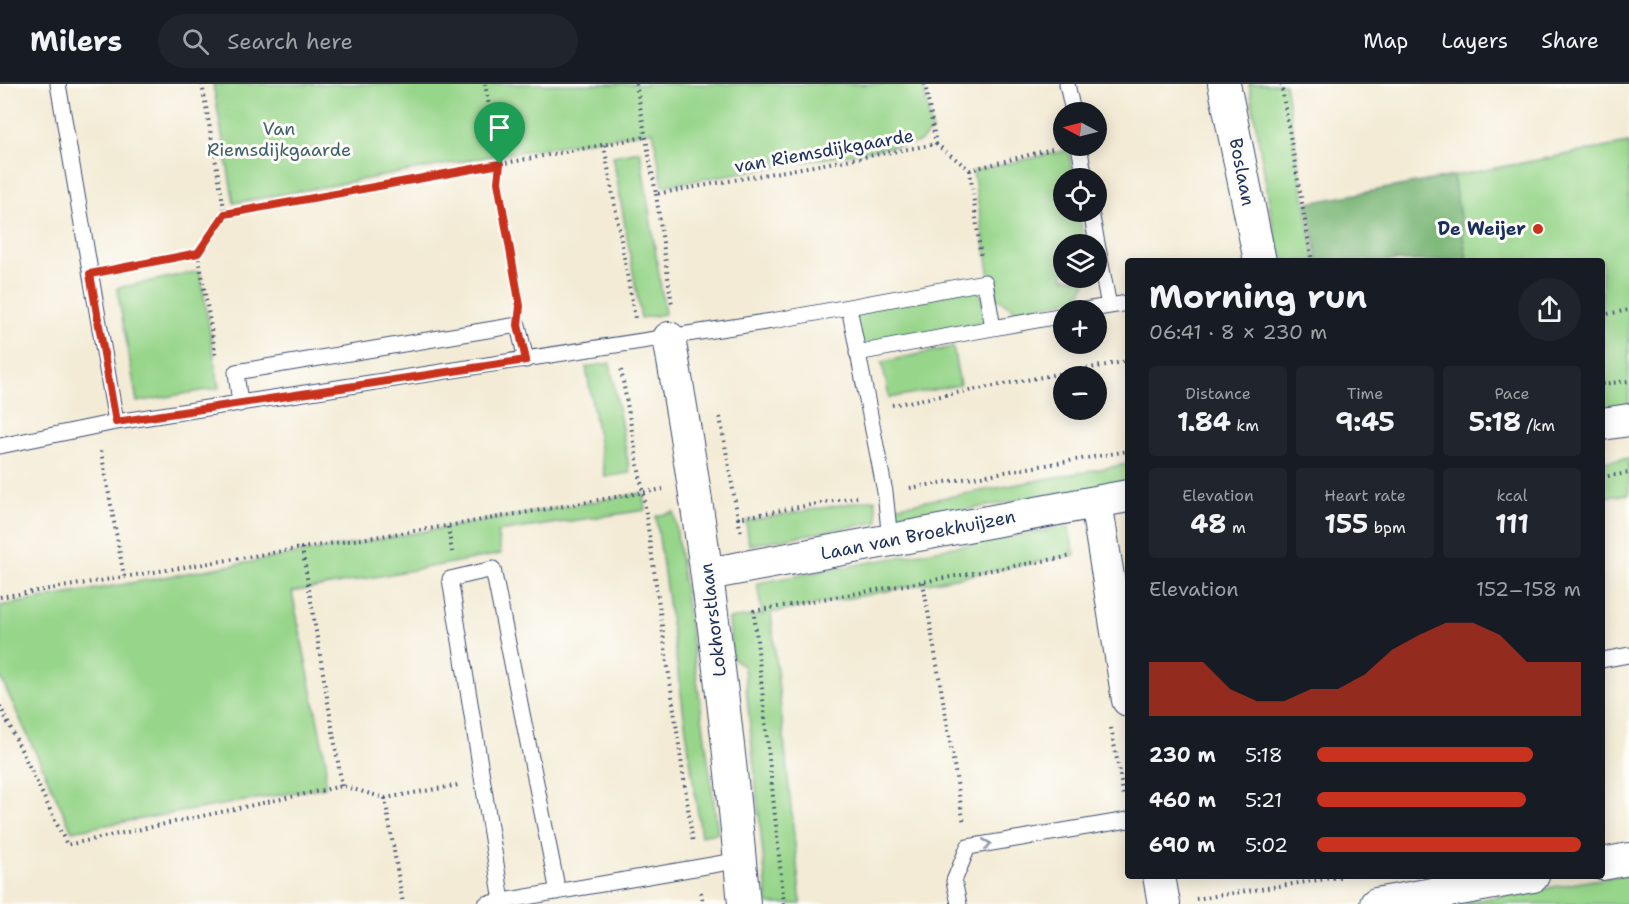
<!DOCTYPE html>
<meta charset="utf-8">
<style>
:root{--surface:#171b24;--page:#20242c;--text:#f1f3f6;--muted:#9ea1a6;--line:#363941;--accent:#c8321e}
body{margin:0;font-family:"Shantell Sans",sans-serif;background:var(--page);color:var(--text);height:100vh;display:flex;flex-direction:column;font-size:22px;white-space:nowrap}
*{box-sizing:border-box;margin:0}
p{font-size:20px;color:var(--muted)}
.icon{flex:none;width:33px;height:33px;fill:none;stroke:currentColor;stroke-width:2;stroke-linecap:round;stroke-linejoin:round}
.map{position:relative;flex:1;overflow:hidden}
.sheet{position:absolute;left:1125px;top:174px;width:480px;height:621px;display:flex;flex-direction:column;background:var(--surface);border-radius:6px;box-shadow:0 3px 15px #0003}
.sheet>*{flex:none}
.needle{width:39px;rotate:277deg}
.controls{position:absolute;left:1053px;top:18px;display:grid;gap:12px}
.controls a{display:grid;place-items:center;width:54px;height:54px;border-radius:50%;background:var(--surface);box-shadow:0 3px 15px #0003;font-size:30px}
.pin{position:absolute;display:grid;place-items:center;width:51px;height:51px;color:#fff;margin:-62px -26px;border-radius:50% 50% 50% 0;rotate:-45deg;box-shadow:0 0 6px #0007}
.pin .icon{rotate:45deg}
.round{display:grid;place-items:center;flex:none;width:63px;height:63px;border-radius:32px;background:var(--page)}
.overview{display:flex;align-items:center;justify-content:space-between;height:102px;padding:0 24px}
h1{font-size:33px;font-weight:700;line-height:45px}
.metrics{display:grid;grid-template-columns:repeat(3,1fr);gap:9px;height:102px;padding:6px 24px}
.metrics div{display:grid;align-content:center;border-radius:6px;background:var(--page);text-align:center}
.metrics b{font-size:26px;font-weight:700}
.metrics small{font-size:16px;font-weight:400}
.metrics p{font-size:16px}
.chart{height:168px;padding:12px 24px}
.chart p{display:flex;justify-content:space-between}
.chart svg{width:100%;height:108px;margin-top:6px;fill:var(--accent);opacity:.7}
ul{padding:0 24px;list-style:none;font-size:20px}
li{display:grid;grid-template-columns:96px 72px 1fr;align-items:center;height:45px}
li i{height:15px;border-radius:8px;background:var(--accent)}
header{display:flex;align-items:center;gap:36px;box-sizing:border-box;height:84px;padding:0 30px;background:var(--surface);border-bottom:2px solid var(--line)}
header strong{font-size:28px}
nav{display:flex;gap:33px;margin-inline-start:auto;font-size:21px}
.search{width:420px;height:54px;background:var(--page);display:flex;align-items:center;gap:15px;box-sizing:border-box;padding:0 21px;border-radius:33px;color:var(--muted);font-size:22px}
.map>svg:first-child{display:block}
.green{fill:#97d58a;stroke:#598274;stroke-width:1.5}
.forest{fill:#79b676;stroke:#4a726a;stroke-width:1.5}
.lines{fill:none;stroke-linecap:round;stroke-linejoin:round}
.lane-casing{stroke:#3b4b70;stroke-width:17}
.street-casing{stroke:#3b4b70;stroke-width:34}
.path{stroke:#3b4b70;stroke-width:4;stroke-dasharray:1.5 4.5;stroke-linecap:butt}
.lane{stroke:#fff;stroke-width:15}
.street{stroke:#fff;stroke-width:32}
.oneway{stroke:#8d97ae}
.route-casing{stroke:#fff;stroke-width:12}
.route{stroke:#c8321e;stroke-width:8}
.poi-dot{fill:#c8321e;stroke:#fdfcf7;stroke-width:2}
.labels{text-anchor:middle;stroke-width:6;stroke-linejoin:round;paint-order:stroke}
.park-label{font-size:18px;fill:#40616b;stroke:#fdfcf7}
.street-label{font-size:18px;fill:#1b2f5e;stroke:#fdfcf7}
.poi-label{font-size:18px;font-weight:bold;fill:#1b2f5e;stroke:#fdfcf7;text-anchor:end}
</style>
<header>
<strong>Milers</strong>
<div class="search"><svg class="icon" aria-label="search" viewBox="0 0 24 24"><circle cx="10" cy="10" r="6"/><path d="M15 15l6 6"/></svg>Search here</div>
<nav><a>Map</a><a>Layers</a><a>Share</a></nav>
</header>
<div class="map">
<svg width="1629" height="820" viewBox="0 0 1629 820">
<rect width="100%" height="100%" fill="#fdfcf7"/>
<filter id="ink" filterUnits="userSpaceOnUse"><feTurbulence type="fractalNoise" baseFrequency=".0167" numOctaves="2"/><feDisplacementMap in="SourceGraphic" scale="12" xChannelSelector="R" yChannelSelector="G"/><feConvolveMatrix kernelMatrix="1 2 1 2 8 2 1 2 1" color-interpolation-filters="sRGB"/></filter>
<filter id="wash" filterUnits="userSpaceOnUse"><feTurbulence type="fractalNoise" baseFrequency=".008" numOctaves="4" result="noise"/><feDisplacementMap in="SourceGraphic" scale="24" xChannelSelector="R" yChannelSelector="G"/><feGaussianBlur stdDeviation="1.35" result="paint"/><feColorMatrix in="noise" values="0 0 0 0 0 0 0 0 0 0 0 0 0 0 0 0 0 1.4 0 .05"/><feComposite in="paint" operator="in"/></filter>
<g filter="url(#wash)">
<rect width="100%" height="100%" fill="#f3ebd5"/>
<path class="green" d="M 213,0 L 923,0 L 932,46 L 920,58 L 663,102 L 653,47 L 486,73 L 234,119 Z
M 1249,0 L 1285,0 L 1315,177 L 1279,177 Z
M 1629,59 L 1629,326 L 1602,329 L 1602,177 L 1467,177 L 1453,92 Z
M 1069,66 L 1073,94 L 1064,94 L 1064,128 L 1079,128 L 1084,160 L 1064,160 L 1064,194 L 1089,194 L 1077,215 L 1016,226 L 993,212 L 973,87 Z
M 640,67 L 665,230 L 641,234 L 613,72 Z
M 200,187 L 219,304 L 137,318 L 117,204 Z
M 979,202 L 987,238 L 859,262 L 853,227 Z
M 953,263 L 960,301 L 889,314 L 882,278 Z
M 610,279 L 630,389 L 605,393 L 586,283 Z
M 1629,374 L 1629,410 L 1602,414 L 1602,378 Z
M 1128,380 L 1128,397 L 896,438 L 893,423 Z
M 643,409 L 645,426 L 497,448 L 501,470 L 292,508 L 326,678 L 325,703 L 72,747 L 0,592 L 0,522 Z
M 875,415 L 878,438 L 749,461 L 746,437 Z
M 674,428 L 718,749 L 701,752 L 656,432 Z
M 1068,442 L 1075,471 L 771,529 L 801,820 L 768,820 L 744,583 L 732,573 L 729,535 L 766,530 L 762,529 L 757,499 Z
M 1629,790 L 1629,820 L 1455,820 Z"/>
<path class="forest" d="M 1453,92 L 1467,177 L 1318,177 L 1308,119 Z"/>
</g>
<g filter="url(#ink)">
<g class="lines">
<defs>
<path id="lane" d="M 58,0 L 116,338
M 1067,0 L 1073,28
M 1079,62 L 1085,94
M 1091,128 L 1109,222
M 849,223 L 885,408 L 890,456
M 1085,226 L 1128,219
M 857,269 L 993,244
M 240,320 L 236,288 L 518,241 L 526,276
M 0,362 L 116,338 L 772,237 L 985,198 L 993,244 L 1064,231
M 1602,576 L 1629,571
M 502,817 L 450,495 L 493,485 L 558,808
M 486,820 L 741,776
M 959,820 L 954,797 L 968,763 L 1128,736"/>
<path id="street" d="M 1224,0 L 1260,177
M 669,254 C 703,441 727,630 744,820
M 1602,340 L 1629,336
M 1096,418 L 1128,616
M 708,490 L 1128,412
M 1602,780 L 1629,775
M 1159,792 L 1164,820
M 1376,820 L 1533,792"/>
</defs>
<use href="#lane" class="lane-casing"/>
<use href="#street" class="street-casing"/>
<path class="path" d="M 202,0 L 225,130 L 500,80 L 485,0
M 636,0 L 656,110 L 936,60 L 925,0
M 1281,0 L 1312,177
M 936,60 L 970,86 L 1056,64
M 604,61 L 635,234
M 970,86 L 981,175
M 656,110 L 672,221
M 198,169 L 225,130
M 115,185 L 198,169 L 216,273
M 519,216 L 498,98 L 500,80 L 645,53
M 1602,231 L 1629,226
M 621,286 L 643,409 L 693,759
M 1602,300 L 1629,297
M 892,321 L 1128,277
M 720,333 L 738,434 L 861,412
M 101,367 L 124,492
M 1602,393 L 1629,389
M 910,404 L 1128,367
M 738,434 L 741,449
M 448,443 L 452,468
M 923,498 L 964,740
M 0,513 L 302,464
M 0,622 L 67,761 L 342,702 L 385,714 L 459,701
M 1111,644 L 1124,713
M 342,702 L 302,464 L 447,442 L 663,405
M 385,714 L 403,820
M 701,808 L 703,820
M 1196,815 L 1344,792
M 784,820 L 754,527 L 1072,472"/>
<use href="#lane" class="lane"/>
<use href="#street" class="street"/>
</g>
<defs><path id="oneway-chevron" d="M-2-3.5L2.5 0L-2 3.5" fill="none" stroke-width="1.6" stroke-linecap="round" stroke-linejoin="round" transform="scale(1.5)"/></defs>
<use class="oneway" href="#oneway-chevron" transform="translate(987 760) rotate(-10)"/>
</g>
<g class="lines" filter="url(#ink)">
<defs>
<path id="route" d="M 500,80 L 498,98 L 520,222 L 518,241 L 526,276 L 116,338 L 90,190 L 198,169 L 225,130 Z"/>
</defs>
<use href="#route" class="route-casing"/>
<use href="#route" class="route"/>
</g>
<circle class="poi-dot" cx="1538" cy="145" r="6"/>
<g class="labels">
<g class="park-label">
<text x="279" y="51">Van<tspan x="279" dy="21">Riemsdijkgaarde</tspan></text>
</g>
<g class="street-label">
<text transform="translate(824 67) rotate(-10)" y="6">van Riemsdijkgaarde</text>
<text transform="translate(1242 88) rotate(79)" y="6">Boslaan</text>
<text transform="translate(918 451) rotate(-11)" y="6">Laan van Broekhuijzen</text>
<text transform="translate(713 536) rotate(-97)" y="6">Lokhorstlaan</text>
</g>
<g class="poi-label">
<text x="1526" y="151">De Weijer</text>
</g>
</g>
</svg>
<div class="controls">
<a><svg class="needle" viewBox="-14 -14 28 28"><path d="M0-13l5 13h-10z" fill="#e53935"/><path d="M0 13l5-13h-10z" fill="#9ea1a6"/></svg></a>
<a><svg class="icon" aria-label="locate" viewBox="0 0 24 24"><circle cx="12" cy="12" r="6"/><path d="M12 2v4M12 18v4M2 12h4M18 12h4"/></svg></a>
<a><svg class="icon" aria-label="layers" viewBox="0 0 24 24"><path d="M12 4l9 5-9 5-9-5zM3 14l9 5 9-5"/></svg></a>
<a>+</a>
<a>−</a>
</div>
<div class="pin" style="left:500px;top:80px;background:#1e9e55"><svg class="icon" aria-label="arrive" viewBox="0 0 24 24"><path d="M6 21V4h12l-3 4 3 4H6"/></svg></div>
<section class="sheet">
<div class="overview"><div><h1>Morning run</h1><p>06:41 · 8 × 230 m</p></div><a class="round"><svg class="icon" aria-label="share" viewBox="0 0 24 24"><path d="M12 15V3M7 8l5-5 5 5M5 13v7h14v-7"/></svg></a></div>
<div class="metrics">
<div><p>Distance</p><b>1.84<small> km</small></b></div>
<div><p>Time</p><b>9:45</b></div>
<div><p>Pace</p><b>5:18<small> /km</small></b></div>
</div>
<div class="metrics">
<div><p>Elevation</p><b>48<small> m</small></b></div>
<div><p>Heart rate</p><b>155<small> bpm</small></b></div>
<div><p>kcal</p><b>111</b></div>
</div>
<div class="chart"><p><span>Elevation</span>152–158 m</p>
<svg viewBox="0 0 160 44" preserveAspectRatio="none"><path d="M0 44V22L10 22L20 22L30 33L40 38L50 38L60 33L70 33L80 27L90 17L100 11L110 6L120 6L130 11L140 22L150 22L160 22V44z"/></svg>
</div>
<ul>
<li><b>230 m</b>5:18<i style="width:82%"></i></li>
<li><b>460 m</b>5:21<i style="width:79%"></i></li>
<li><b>690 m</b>5:02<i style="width:100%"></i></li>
</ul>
</section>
</div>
